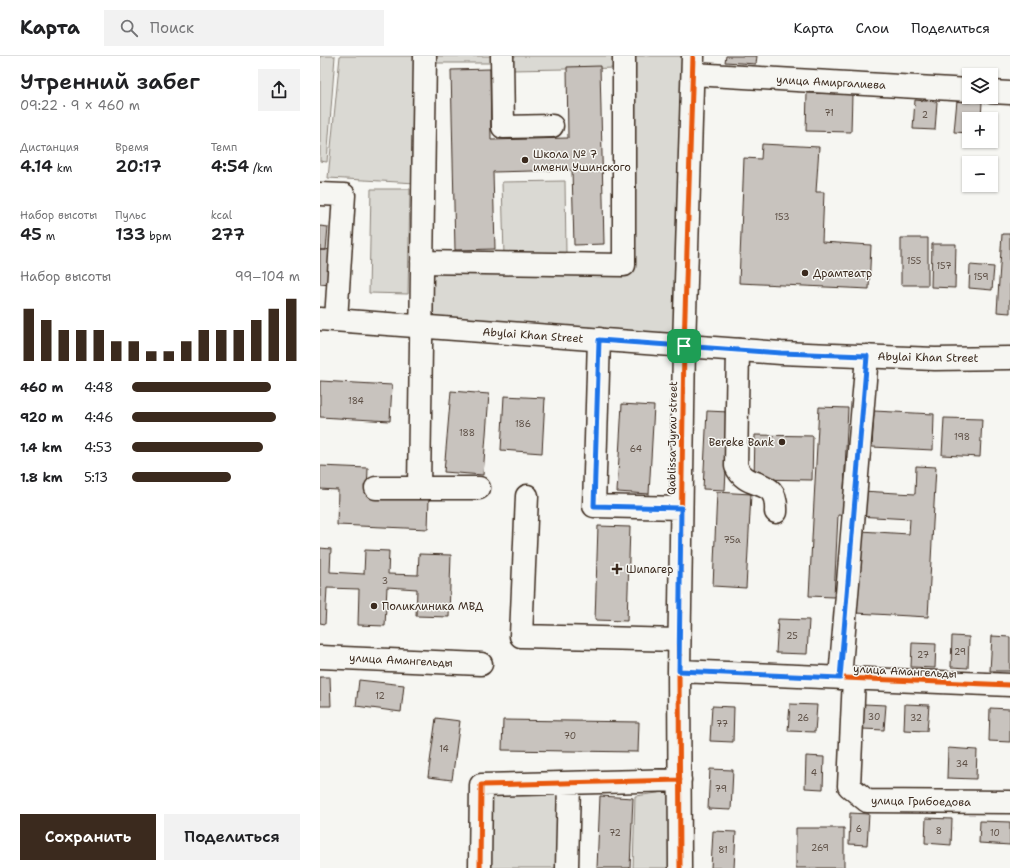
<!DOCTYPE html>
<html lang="ru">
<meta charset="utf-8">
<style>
:root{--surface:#fff;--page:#f2f2f2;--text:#202124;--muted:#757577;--line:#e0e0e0;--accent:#3b2a1e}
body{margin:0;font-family:"Shantell Sans",sans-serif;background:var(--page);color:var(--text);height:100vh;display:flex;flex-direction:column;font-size:15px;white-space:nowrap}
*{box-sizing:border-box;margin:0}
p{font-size:13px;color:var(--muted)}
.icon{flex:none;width:22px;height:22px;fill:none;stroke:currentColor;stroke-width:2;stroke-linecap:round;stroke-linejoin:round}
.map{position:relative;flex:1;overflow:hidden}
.sheet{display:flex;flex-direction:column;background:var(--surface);width:320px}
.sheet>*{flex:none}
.tools{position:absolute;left:642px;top:12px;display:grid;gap:8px}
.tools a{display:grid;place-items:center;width:36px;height:36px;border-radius:0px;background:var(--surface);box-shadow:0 1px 3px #0004;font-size:20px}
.pin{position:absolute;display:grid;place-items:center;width:34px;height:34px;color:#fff;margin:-17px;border-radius:8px;box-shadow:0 2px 6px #0006}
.round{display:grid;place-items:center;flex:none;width:42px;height:42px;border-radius:0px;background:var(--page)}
.summary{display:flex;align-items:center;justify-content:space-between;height:68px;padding:0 20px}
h1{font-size:22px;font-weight:600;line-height:30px}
.stats{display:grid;grid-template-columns:repeat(3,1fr);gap:6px;height:68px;padding:4px 20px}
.stats div{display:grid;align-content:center}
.stats b{font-size:17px;font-weight:600}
.stats small{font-size:11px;font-weight:400}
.stats p{font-size:11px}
.chart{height:112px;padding:8px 20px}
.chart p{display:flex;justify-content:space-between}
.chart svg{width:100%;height:72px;margin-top:4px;stroke:var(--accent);stroke-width:6}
.button{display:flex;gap:8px;margin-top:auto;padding:8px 20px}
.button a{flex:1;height:46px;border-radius:0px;background:var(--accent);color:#fff;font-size:16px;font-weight:600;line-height:46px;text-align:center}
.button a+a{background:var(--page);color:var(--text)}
ul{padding:0 20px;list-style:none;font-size:13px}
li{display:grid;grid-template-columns:64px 48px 1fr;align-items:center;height:30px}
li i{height:10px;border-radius:5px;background:var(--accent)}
header{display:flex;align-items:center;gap:24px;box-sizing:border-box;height:56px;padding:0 20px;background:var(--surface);border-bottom:1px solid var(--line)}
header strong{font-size:19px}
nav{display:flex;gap:22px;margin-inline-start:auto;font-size:14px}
.search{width:280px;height:36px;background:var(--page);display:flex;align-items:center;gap:10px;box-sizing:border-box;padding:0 14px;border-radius:0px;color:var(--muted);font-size:15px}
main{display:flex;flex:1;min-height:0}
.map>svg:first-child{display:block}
.green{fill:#dad9d3;stroke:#8a8278}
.building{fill:#c8c3be;stroke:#3b2a1e}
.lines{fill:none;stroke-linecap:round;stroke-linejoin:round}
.minor-casing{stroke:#3b2a1e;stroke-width:25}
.major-casing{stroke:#3b2a1e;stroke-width:25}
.minor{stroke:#f6f6f2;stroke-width:22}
.major{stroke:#f6f6f2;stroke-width:22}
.cycleway-casing{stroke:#f6f6f2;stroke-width:8}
.cycleway{stroke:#e8590c;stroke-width:5}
.route-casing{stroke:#fff;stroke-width:8}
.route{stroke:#1a73e8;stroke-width:5}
.poi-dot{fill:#3b2a1e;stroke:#f6f6f2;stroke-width:1.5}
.labels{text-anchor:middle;stroke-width:3;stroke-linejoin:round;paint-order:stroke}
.number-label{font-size:9px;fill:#5e5046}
.street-label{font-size:11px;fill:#3b2a1e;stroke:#f6f6f2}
.poi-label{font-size:11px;fill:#3b2a1e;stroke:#f6f6f2;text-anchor:start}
</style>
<header>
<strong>Карта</strong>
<div class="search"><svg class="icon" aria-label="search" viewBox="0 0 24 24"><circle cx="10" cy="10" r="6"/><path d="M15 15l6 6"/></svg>Поиск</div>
<nav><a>Карта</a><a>Слои</a><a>Поделиться</a></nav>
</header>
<main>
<section class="sheet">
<div class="summary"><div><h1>Утренний забег</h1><p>09:22 · 9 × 460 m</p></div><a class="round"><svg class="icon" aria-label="share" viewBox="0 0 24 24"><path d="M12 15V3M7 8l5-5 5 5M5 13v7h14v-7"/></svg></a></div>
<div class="stats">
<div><p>Дистанция</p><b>4.14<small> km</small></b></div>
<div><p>Время</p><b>20:17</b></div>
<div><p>Темп</p><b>4:54<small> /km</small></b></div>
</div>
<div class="stats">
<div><p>Набор высоты</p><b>45<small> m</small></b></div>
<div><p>Пульс</p><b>133<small> bpm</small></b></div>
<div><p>kcal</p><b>277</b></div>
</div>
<div class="chart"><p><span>Набор высоты</span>99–104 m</p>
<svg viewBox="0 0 160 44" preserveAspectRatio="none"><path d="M5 44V12M15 44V19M25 44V25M35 44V25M45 44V25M55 44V32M65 44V32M75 44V38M85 44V38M95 44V32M105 44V25M115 44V25M125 44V25M135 44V19M145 44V12M155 44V6"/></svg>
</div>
<ul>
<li><b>460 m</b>4:48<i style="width:83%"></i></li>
<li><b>920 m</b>4:46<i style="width:86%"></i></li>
<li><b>1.4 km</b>4:53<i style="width:78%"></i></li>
<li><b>1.8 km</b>5:13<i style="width:59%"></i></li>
</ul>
<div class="button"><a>Сохранить</a><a>Поделиться</a></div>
</section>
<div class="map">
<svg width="690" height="812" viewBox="0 0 690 812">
<rect width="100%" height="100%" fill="#f6f6f2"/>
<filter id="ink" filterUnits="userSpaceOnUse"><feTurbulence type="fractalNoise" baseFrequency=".025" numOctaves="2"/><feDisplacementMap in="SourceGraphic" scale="8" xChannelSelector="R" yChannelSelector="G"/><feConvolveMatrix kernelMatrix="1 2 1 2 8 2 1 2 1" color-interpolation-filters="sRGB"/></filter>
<g filter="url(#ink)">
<path class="green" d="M 0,0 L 15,0 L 7,106 L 0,105 Z
M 20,0 L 96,0 L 96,127 L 8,122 Z
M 112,0 L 179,0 L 178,7 L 112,7 Z
M 191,0 L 299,0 L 299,12 L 191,14 Z
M 311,0 L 363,0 L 355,282 L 108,266 L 109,211 L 308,218 Z
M 245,125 L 246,199 L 184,200 L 182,126 Z
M 51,133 L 90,133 L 88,238 L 49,237 Z
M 242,734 L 239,812 L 168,812 L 168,736 Z
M 353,735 L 354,812 L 313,812 L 315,740 Z"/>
<path class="building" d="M 406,0 L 437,0 L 436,8 L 405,6 Z
M 280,10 L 284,188 L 254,189 L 252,114 L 173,116 L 175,193 L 135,194 L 131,14 L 170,13 L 171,84 L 248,82 L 247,11 Z
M 487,37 L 532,38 L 531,76 L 486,75 Z
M 595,44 L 617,46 L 615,74 L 593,73 Z
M 637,44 L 662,46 L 661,63 L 649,63 L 649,77 L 634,76 Z
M 442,88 L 499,91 L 496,136 L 504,136 L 502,186 L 551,189 L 549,233 L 419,227 L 424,102 L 441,103 Z
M 0,170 L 8,171 L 6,194 L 0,194 Z
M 682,178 L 690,178 L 690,257 L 677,256 Z
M 581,182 L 608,182 L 608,229 L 581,229 Z
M 612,188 L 636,188 L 635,232 L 611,231 Z
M 13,192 L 10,229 L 0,228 L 0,194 L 6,194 Z
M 650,209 L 674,211 L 672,234 L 649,232 Z
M 0,325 L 72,329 L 70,365 L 0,361 Z
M 131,335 L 169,338 L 163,419 L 124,416 Z
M 184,340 L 225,342 L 222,397 L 181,394 Z
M 302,348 L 334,350 L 329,438 L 297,436 Z
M 499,351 L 528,352 L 524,434 L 595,438 L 596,410 L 616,411 L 608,561 L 536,557 L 540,475 L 589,478 L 590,463 L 518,459 L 514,541 L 489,540 Z
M 387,355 L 409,356 L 405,434 L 383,433 Z
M 554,355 L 614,358 L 613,394 L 552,391 Z
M 624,362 L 662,363 L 660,401 L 622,399 Z
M 435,379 L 493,380 L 492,424 L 434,423 Z
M 0,410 L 48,412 L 47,439 L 109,442 L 108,473 L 17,469 L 18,434 L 0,433 Z
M 397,436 L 431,438 L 426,532 L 393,530 Z
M 278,470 L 310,471 L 307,565 L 275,564 Z
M 0,492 L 11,493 L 10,516 L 44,518 L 45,494 L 69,495 L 68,518 L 98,519 L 99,498 L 131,499 L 129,561 L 96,560 L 97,533 L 67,531 L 65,570 L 38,569 L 39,533 L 7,532 L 5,568 L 0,567 Z
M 458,563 L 489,564 L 487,598 L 456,597 Z
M 632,580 L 649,581 L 648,612 L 631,611 Z
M 672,580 L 690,581 L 690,615 L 670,615 Z
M 592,587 L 616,588 L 615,612 L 591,611 Z
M 0,621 L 10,621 L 11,650 L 0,650 Z
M 39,624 L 84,629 L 81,656 L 36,650 Z
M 470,648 L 497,649 L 495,676 L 468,675 Z
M 544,648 L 566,649 L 564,674 L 543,673 Z
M 585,648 L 609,649 L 607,675 L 584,674 Z
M 392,650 L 414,651 L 413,686 L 390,685 Z
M 670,652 L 690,653 L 690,686 L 669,685 Z
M 116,662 L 140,665 L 132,724 L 108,721 Z
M 183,664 L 319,666 L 318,696 L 182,694 Z
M 628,692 L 657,694 L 656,723 L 627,722 Z
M 486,700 L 504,701 L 503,733 L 485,732 Z
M 390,713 L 413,714 L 411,754 L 388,753 Z
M 280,740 L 313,742 L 310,812 L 277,812 Z
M 530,757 L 549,758 L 547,789 L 529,788 Z
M 606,762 L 632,763 L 631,789 L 605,787 Z
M 660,765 L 690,766 L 690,789 L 659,787 Z
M 476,772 L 524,772 L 524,812 L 476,812 Z
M 393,775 L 416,776 L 414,812 L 391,812 Z"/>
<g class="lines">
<defs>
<path id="minor" d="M 182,0 L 183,71 L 232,70
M 373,18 L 649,34
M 671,36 L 690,37
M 0,138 L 24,139 L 16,264
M 102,206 L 304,209 L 304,0
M 279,283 L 274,450 L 361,452
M 418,294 L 416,410 C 427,437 458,418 456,456
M 56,432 L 159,432
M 99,432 L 105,0
M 207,440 L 201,580 L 359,584
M 0,601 L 161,608
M 359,615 L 690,629
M 520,622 L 547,300
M 534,622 L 529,730 L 547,745 L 690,746
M 160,812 L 161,729 L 360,724
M 247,812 L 249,727
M 360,812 L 359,615 L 364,290 L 373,0"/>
<path id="major" d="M 0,263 L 461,297 L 615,303 L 690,302"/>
</defs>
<use href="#minor" class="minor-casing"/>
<use href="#major" class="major-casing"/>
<use href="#minor" class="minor"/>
<use href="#major" class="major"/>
<defs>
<path id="cycleway" d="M 359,615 L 690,629
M 160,812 L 161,729 L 360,724
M 360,812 L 359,615 L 364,290 L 373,0"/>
</defs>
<use href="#cycleway" class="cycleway-casing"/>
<use href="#cycleway" class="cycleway"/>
</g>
</g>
<g class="lines" filter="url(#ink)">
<defs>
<path id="route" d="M 279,284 L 461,297 L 547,300 L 520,622 L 359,615 L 361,452 L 274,450 Z"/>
</defs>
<use href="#route" class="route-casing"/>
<use href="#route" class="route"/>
</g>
<g class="poi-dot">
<circle cx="205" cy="104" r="4"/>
<circle cx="485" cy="217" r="4"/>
<circle cx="462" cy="386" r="4"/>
<path d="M295 507h4v4h4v4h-4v4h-4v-4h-4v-4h4z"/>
<circle cx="54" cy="550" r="4"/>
</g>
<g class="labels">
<g class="number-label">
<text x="509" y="60">71</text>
<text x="605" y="62">2</text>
<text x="462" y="164">153</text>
<text x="594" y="208">155</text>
<text x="624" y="213">157</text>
<text x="661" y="224">159</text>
<text x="36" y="348">184</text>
<text x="203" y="371">186</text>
<text x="147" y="380">188</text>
<text x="642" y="384">198</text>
<text x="316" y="396">64</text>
<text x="412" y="487">75а</text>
<text x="65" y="528">3</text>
<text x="472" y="583">25</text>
<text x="640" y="599">29</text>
<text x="603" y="602">27</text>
<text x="60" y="643">12</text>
<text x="554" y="664">30</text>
<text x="483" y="665">26</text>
<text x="596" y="665">32</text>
<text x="402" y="671">77</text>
<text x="250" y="683">70</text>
<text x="124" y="696">14</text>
<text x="642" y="711">34</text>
<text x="494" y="720">4</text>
<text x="401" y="736">79</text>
<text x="539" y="776">6</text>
<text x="619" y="778">8</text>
<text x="295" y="780">72</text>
<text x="675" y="780">10</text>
<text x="500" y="795">269</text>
<text x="403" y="797">81</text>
</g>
<g class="street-label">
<text transform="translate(511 26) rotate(3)" y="4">улица Амиргалиева</text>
<text transform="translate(213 279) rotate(4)" y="4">Abylai Khan Street</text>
<text transform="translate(608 301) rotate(1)" y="4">Abylai Khan Street</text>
<text transform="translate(352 382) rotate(-89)" y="4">Qablissa Jyrau street</text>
<text transform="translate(81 604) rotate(3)" y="4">улица Амангельды</text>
<text transform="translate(585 615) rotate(3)" y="4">улица Амангельды</text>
<text transform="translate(601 745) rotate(1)" y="4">улица Грибоедова</text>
</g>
<g class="poi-label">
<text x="213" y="102">Школа № 7<tspan x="213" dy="13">имени Ушинского</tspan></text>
<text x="493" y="221">Драмтеатр</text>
<text x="454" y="390" text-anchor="end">Bereke Bank</text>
<text x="306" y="517">Шипагер</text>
<text x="62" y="554">Поликлиника МВД</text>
</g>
</g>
</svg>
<div class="tools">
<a><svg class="icon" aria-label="layers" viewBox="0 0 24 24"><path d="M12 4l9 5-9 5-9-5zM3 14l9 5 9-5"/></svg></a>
<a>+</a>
<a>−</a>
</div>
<div class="pin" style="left:364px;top:290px;background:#1e9e55"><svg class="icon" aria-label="arrive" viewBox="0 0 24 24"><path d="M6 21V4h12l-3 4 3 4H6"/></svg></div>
</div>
</main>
